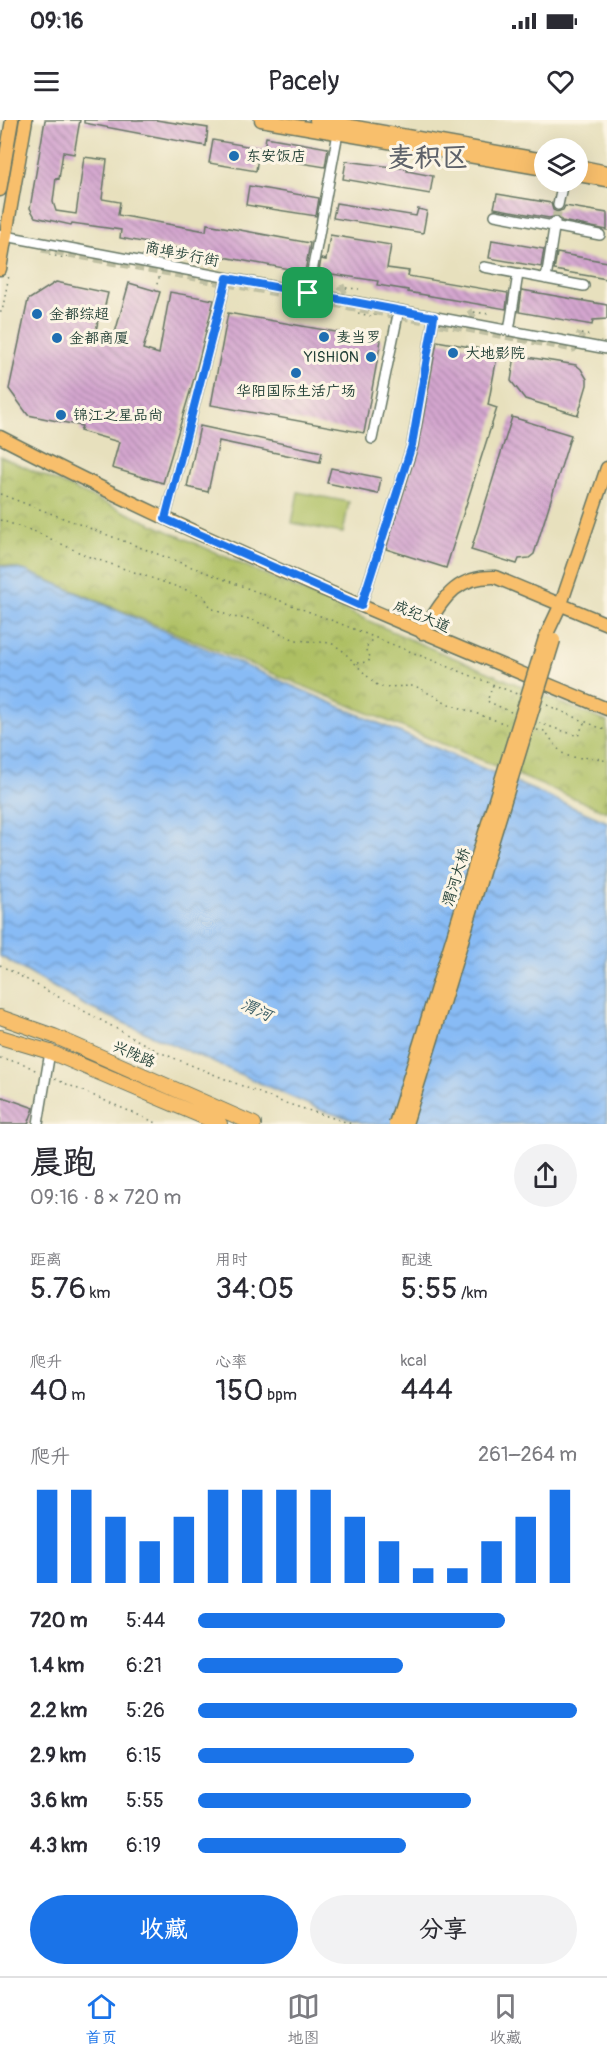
<!DOCTYPE html>
<html lang="zh">
<meta charset="utf-8">
<style>
:root{--surface:#fff;--page:#f2f2f3;--text:#2b2b33;--muted:#7c7c81;--line:#e1e1e2;--accent:#1a73e8}
body{margin:0;font-family:Pangolin,"LXGW WenKai TC",sans-serif;background:var(--page);color:var(--text);height:100vh;display:flex;flex-direction:column;font-size:22px;white-space:nowrap}
*{box-sizing:border-box;margin:0}
p{font-size:20px;color:var(--muted)}
.icon{flex:none;width:33px;height:33px;fill:none;stroke:currentColor;stroke-width:2;stroke-linecap:round;stroke-linejoin:round}
.map{position:relative;height:1004px;overflow:hidden}
.sheet{display:flex;flex-direction:column;background:var(--surface);flex:1}
.sheet>*{flex:none}
.buttons{position:absolute;left:534px;top:18px;display:grid;gap:12px}
.buttons a{display:grid;place-items:center;width:54px;height:54px;border-radius:50%;background:var(--surface);box-shadow:0 6px 24px #0002;font-size:30px}
.pin{position:absolute;display:grid;place-items:center;width:51px;height:51px;color:#fff;margin:-26px;border-radius:12px;box-shadow:0 3px 9px #0006}
.round{display:grid;place-items:center;flex:none;width:63px;height:63px;border-radius:32px;background:var(--page)}
.overview{display:flex;align-items:center;justify-content:space-between;height:102px;padding:0 30px}
h1{font-size:33px;font-weight:600;line-height:45px}
.metrics{display:grid;grid-template-columns:repeat(3,1fr);gap:9px;height:102px;padding:6px 30px}
.metrics div{display:grid;align-content:center}
.metrics b{font-size:30px;font-weight:600}
.metrics small{font-size:16px;font-weight:400}
.metrics p{font-size:16px}
.chart{height:168px;padding:12px 30px}
.chart p{display:flex;justify-content:space-between}
.chart svg{width:100%;height:108px;margin-top:6px;stroke:var(--accent);stroke-width:6}
.action{display:flex;gap:12px;margin-top:auto;padding:12px 30px}
.action a{flex:1;height:69px;border-radius:36px;background:var(--accent);color:#fff;font-size:24px;font-weight:600;line-height:69px;text-align:center}
.action a+a{background:var(--page);color:var(--text)}
ul{padding:0 30px;list-style:none;font-size:20px}
li{display:grid;grid-template-columns:96px 72px 1fr;align-items:center;height:45px}
li i{height:15px;border-radius:8px;background:var(--accent)}
.status{display:flex;justify-content:space-between;align-items:center;height:42px;padding:0 30px;background:var(--surface);direction:ltr}
.status svg{height:16px;fill:currentColor}
header{display:flex;justify-content:space-between;align-items:center;height:78px;padding:0 30px;background:var(--surface);font-size:27px;font-weight:600}
.tab-bar{display:flex;justify-content:space-around;align-items:center;height:84px;border-top:2px solid var(--line);background:var(--surface);font-size:16px;color:var(--muted)}
.tab-bar a{display:grid;justify-items:center;gap:3px}
.tab-bar .current{color:var(--accent)}
.map>svg:first-child{display:block}
.park{fill:url(#park-crowns);stroke:#667e4b;stroke-width:1.5}
.pitch{fill:#adbf62;stroke:#667e4b;stroke-width:1.5}
.water{fill:url(#water-waves);stroke:#547c94;stroke-width:1.5}
.building{fill:url(#building-back-hatch)}
.lines{fill:none;stroke-linecap:round;stroke-linejoin:round}
.minor-tunnel{stroke:#bfbfa2;stroke-width:9;stroke-dasharray:9 4.5;stroke-linecap:butt}
.minor-casing{stroke:#657664;stroke-width:12}
.major-casing{stroke:#657664;stroke-width:15}
.highway-casing{stroke:#657664;stroke-width:16}
.path{stroke:#657664;stroke-width:1.5;stroke-dasharray:1.5 4.5;stroke-linecap:butt}
.minor{stroke:#fff;stroke-width:9}
.major{stroke:#f8bf6c;stroke-width:12}
.highway{stroke:#f8bf6c;stroke-width:14}
.major-bridge-casing{stroke:#657664;stroke-width:15;stroke-linecap:butt}
.major-bridge{stroke:#f8bf6c;stroke-width:12}
.route-casing{stroke:#fff;stroke-width:12}
.route{stroke:#1a73e8;stroke-width:8}
.poi-dot{fill:#1f6fb2;stroke:#fcf5e5;stroke-width:2}
.labels{text-anchor:middle;stroke-width:6;stroke-linejoin:round;paint-order:stroke}
.poi-label{font-size:15px;fill:#1f3d34;stroke:#fcf5e5;text-anchor:start}
.street-label{font-size:15px;fill:#1f3d34;stroke:#fcf5e5}
.water-label{font-size:16px;font-style:italic;fill:#395c64;stroke:#fcf5e5}
.town-label{font-size:27px;font-weight:bold;fill:#5e626a;stroke:#fcf5e5}
</style>
<div class="status"><b>09:16</b><svg viewBox="0 0 49 12"><path d="M0 12V9h3v3zM5 12V6h3v6zM10 12V3h3v9zM15 12V0h3v12zM26 1h20v11H26zM47 4h2v5h-2z"/></svg></div>
<header><svg class="icon" aria-label="menu" viewBox="0 0 24 24"><path d="M4 6h16M4 12h16M4 18h16"/></svg>Pacely<svg class="icon" aria-label="heart" viewBox="0 0 24 24"><path d="M12 20l-8-8c-3-5 5-10 8-4 3-6 11-1 8 4z"/></svg></header>
<div class="map">
<svg width="607" height="1004" viewBox="0 0 607 1004">
<defs>
<pattern id="park-crowns" width="20" height="18" patternUnits="userSpaceOnUse" patternTransform="scale(1.5)"><rect width="20" height="18" fill="#adbf62"/><path d="M2 6a3 3 0 1 1 6 0M12 15a3 3 0 1 1 6 0" fill="none" stroke="#8c9c52"/></pattern>
<pattern id="water-waves" width="16" height="10" patternUnits="userSpaceOnUse" patternTransform="scale(1.5)"><rect width="16" height="10" fill="#88bbf5"/><path d="M0 5q4-4 8 0t8 0" fill="none" stroke="#6f99c7"/></pattern>
<pattern id="building-back-hatch" width="6" height="6" patternUnits="userSpaceOnUse" patternTransform="scale(1.5)"><rect width="6" height="6" fill="#d4a6cf"/><path d="M-1 5l2 2M0 0l6 6M5-1l2 2" fill="none" stroke="#ab88a9"/></pattern>
</defs>
<rect width="100%" height="100%" fill="#fcf5e5"/>
<filter id="ink" filterUnits="userSpaceOnUse"><feTurbulence type="fractalNoise" baseFrequency=".0167" numOctaves="2"/><feDisplacementMap in="SourceGraphic" scale="12" xChannelSelector="R" yChannelSelector="G"/><feConvolveMatrix kernelMatrix="1 2 1 2 8 2 1 2 1" color-interpolation-filters="sRGB"/></filter>
<filter id="wash" filterUnits="userSpaceOnUse"><feTurbulence type="fractalNoise" baseFrequency=".008" numOctaves="4" result="noise"/><feDisplacementMap in="SourceGraphic" scale="24" xChannelSelector="R" yChannelSelector="G"/><feGaussianBlur stdDeviation="1.35" result="paint"/><feColorMatrix in="noise" values="0 0 0 0 0 0 0 0 0 0 0 0 0 0 0 0 0 1.4 0 .05"/><feComposite in="paint" operator="in"/></filter>
<g filter="url(#wash)">
<rect width="100%" height="100%" fill="#e7e0bd"/>
<path class="park" d="M 0,336 L 416,522 L 607,602 L 607,692 L 26,451 L 0,444 Z"/>
<path class="pitch" d="M 298,372 L 349,382 L 343,413 L 292,403 Z"/>
<path class="water" d="M 0,446 L 26,451 L 607,702 L 607,1004 L 367,1004 L 321,990 L 88,887 L 0,836 Z"/>
<g id="blocks">
<path class="building" d="M 45,0 L 80,0 L 74,34 L 63,32 L 59,59 L 56,58 L 53,82 L 56,91 L 76,94 L 84,37 L 107,40 L 102,79 L 120,82 L 118,95 L 206,111 L 207,104 L 310,123 L 305,152 L 120,118 L 121,110 L 72,103 L 71,105 L 35,97 L 30,88 Z
M 84,0 L 156,0 L 208,8 L 206,26 L 84,3 Z
M 266,17 L 328,28 L 325,47 L 258,36 L 256,51 L 209,43 L 213,20 L 264,29 Z
M 346,41 L 408,49 L 407,51 L 433,56 L 430,74 L 343,59 Z
M 249,66 L 319,78 L 316,96 L 246,85 Z
M 497,74 L 551,83 L 553,90 L 557,92 L 563,90 L 565,86 L 607,93 L 607,110 L 562,101 L 557,96 L 549,98 L 494,88 Z
M 336,83 L 416,96 L 418,89 L 427,91 L 423,113 L 333,98 Z
M 330,115 L 391,125 L 387,148 L 409,151 L 408,156 L 508,173 L 506,189 L 408,172 L 408,170 L 377,165 L 378,161 L 319,152 L 321,139 L 326,140 Z
M 492,120 L 544,129 L 541,147 L 489,138 Z
M 557,133 L 607,142 L 607,159 L 554,150 Z
M 56,162 L 108,173 L 102,198 L 99,197 L 95,215 L 113,220 L 129,163 L 160,172 L 143,229 L 159,234 L 170,172 L 214,180 L 195,255 L 163,363 L 112,348 L 119,322 L 80,311 L 82,306 L 28,295 L 9,269 L 28,180 Z
M 522,170 L 607,185 L 607,199 L 593,200 L 592,205 L 519,192 Z
M 228,193 L 381,220 L 364,313 L 211,285 Z
M 437,221 L 498,232 L 488,285 L 497,288 L 446,448 L 386,429 L 418,327 Z
M 515,235 L 576,245 L 581,249 L 587,259 L 587,265 L 578,295 L 525,279 L 511,261 Z
M 512,297 L 571,315 L 534,434 L 529,438 L 519,439 L 517,444 L 471,430 Z
M 200,306 L 322,332 L 320,342 L 219,321 L 208,372 L 187,367 Z
M 331,348 L 381,358 L 378,374 L 327,363 Z
M 0,976 L 34,988 L 28,1004 L 0,1004 Z"/>
</g>
</g>
<g filter="url(#ink)">
<use href="#blocks" fill-opacity="0" stroke="#657664" stroke-width="1.5"/>
<g class="lines">
<path class="minor-tunnel" d="M 556,101 L 558,85
M 42,128 L 573,228 L 581,214
M 337,183 L 341,170 L 346,168
M 463,207 L 467,197 L 474,192"/>
<defs>
<path id="minor" d="M 558,85 L 563,62
M 495,95 L 600,115
M 0,115 L 607,229
M 484,147 L 584,166
M 546,159 L 555,102
M 308,173 L 338,13
M 509,211 L 518,154
M 372,319 L 399,190
M 165,399 L 227,158
M 361,486 L 412,325 L 434,197
M 38,1004 L 50,932"/>
<path id="major" d="M 261,0 L 544,49
M 316,0 L 544,40
M 578,46 L 607,52
M 578,55 L 607,60
M 0,70 L 12,0
M 0,149 L 26,0
M 0,317 C 197,419 402,504 607,589
M 422,513 C 443,481 453,456 495,457 L 607,504
M 545,518 L 561,484 L 607,348"/>
<path id="highway" d="M 0,897 L 54,916 L 254,1004
M 0,917 L 50,932 L 220,1004"/>
</defs>
<use href="#minor" class="minor-casing"/>
<use href="#major" class="major-casing"/>
<use href="#highway" class="highway-casing"/>
<path class="path" d="M 49,135 L 65,138 L 67,136
M 346,168 L 359,169
M 155,170 L 160,155
M 0,192 L 2,192 L 9,155
M 474,192 L 490,194
M 358,193 L 374,197 L 375,195
M 581,214 L 592,216
M 0,374 L 336,502 L 517,574
M 0,400 L 36,412 L 87,436 L 204,476 L 211,488 L 231,497 L 251,499 L 295,520 L 331,523 L 342,530 L 373,562 L 380,567 L 415,566 L 449,584 L 506,604
M 357,543 L 368,542 L 371,538 L 365,529 L 373,518
M 493,565 L 487,581 L 511,592
M 547,585 L 607,611
M 539,603 L 578,616 L 585,601
M 537,610 L 545,611 C 551,618 557,630 564,634 C 578,642 594,633 607,642
M 0,845 L 159,932 L 279,981 L 352,1004
M 0,938 L 22,943 L 37,951
M 55,959 L 159,1004"/>
<use href="#minor" class="minor"/>
<use href="#major" class="major"/>
<use href="#highway" class="highway"/>
<defs>
<path id="major-bridge" d="M 395,1004 L 545,518
M 406,1004 L 554,520"/>
</defs>
<use href="#major-bridge" class="major-bridge-casing"/>
<use href="#major-bridge" class="major-bridge"/>
</g>
</g>
<g class="lines" filter="url(#ink)">
<defs>
<path id="route" d="M 227,158 L 434,197 L 412,325 L 361,486 L 165,399 Z"/>
</defs>
<use href="#route" class="route-casing"/>
<use href="#route" class="route"/>
</g>
<g class="poi-dot">
<circle cx="234" cy="36" r="6"/>
<circle cx="37" cy="194" r="6"/>
<circle cx="324" cy="217" r="6"/>
<circle cx="57" cy="218" r="6"/>
<circle cx="453" cy="233" r="6"/>
<circle cx="371" cy="237" r="6"/>
<circle cx="296" cy="253" r="6"/>
<circle cx="61" cy="295" r="6"/>
</g>
<g class="labels">
<g class="poi-label">
<text x="246" y="41">东安饭店</text>
<text x="49" y="199">金都综超</text>
<text x="336" y="222">麦当罗</text>
<text x="69" y="223">金都商厦</text>
<text x="465" y="238">大地影院</text>
<text x="359" y="242" text-anchor="end">YISHION</text>
<text x="296" y="276" text-anchor="middle">华阳国际生活广场</text>
<text x="73" y="300">锦江之星品尚</text>
</g>
<g class="street-label">
<text transform="translate(182 134) rotate(11)" y="5">商埠步行街</text>
<text transform="translate(422 496) rotate(23)" y="5">成纪大道</text>
<text transform="translate(456 757) rotate(-73)" y="5">渭河大桥</text>
<text transform="translate(134 934) rotate(24)" y="5">兴陇路</text>
</g>
<g class="water-label">
<text transform="translate(257 889) rotate(25)" y="6">渭河</text>
</g>
<g class="town-label">
<text x="428" y="46">麦积区</text>
</g>
</g>
</svg>
<div class="buttons">
<a><svg class="icon" aria-label="layers" viewBox="0 0 24 24"><path d="M12 4l9 5-9 5-9-5zM3 14l9 5 9-5"/></svg></a>
</div>
<div class="pin" style="left:308px;top:173px;background:#1e9e55"><svg class="icon" aria-label="arrive" viewBox="0 0 24 24"><path d="M6 21V4h12l-3 4 3 4H6"/></svg></div>
</div>
<section class="sheet">
<div class="overview"><div><h1>晨跑</h1><p>09:16 · 8 × 720 m</p></div><a class="round"><svg class="icon" aria-label="share" viewBox="0 0 24 24"><path d="M12 15V3M7 8l5-5 5 5M5 13v7h14v-7"/></svg></a></div>
<div class="metrics">
<div><p>距离</p><b>5.76<small> km</small></b></div>
<div><p>用时</p><b>34:05</b></div>
<div><p>配速</p><b>5:55<small> /km</small></b></div>
</div>
<div class="metrics">
<div><p>爬升</p><b>40<small> m</small></b></div>
<div><p>心率</p><b>150<small> bpm</small></b></div>
<div><p>kcal</p><b>444</b></div>
</div>
<div class="chart"><p><span>爬升</span>261–264 m</p>
<svg viewBox="0 0 160 44" preserveAspectRatio="none"><path d="M5 44V6M15 44V6M25 44V17M35 44V27M45 44V17M55 44V6M65 44V6M75 44V6M85 44V6M95 44V17M105 44V27M115 44V38M125 44V38M135 44V27M145 44V17M155 44V6"/></svg>
</div>
<ul>
<li><b>720 m</b>5:44<i style="width:81%"></i></li>
<li><b>1.4 km</b>6:21<i style="width:54%"></i></li>
<li><b>2.2 km</b>5:26<i style="width:100%"></i></li>
<li><b>2.9 km</b>6:15<i style="width:57%"></i></li>
<li><b>3.6 km</b>5:55<i style="width:72%"></i></li>
<li><b>4.3 km</b>6:19<i style="width:55%"></i></li>
</ul>
<div class="action"><a>收藏</a><a>分享</a></div>
</section>
<nav class="tab-bar">
<a class="current"><svg class="icon" aria-label="home" viewBox="0 0 24 24"><path d="M3 11l9-7 9 7M6 9v11h12V9"/></svg>首页</a>
<a><svg class="icon" aria-label="map" viewBox="0 0 24 24"><path d="M3 6l6-2 6 2 6-2v14l-6 2-6-2-6 2zM9 4v14M15 6v14"/></svg>地图</a>
<a><svg class="icon" aria-label="saved" viewBox="0 0 24 24"><path d="M7 4h10v16l-5-4-5 4z"/></svg>收藏</a>
</nav>
